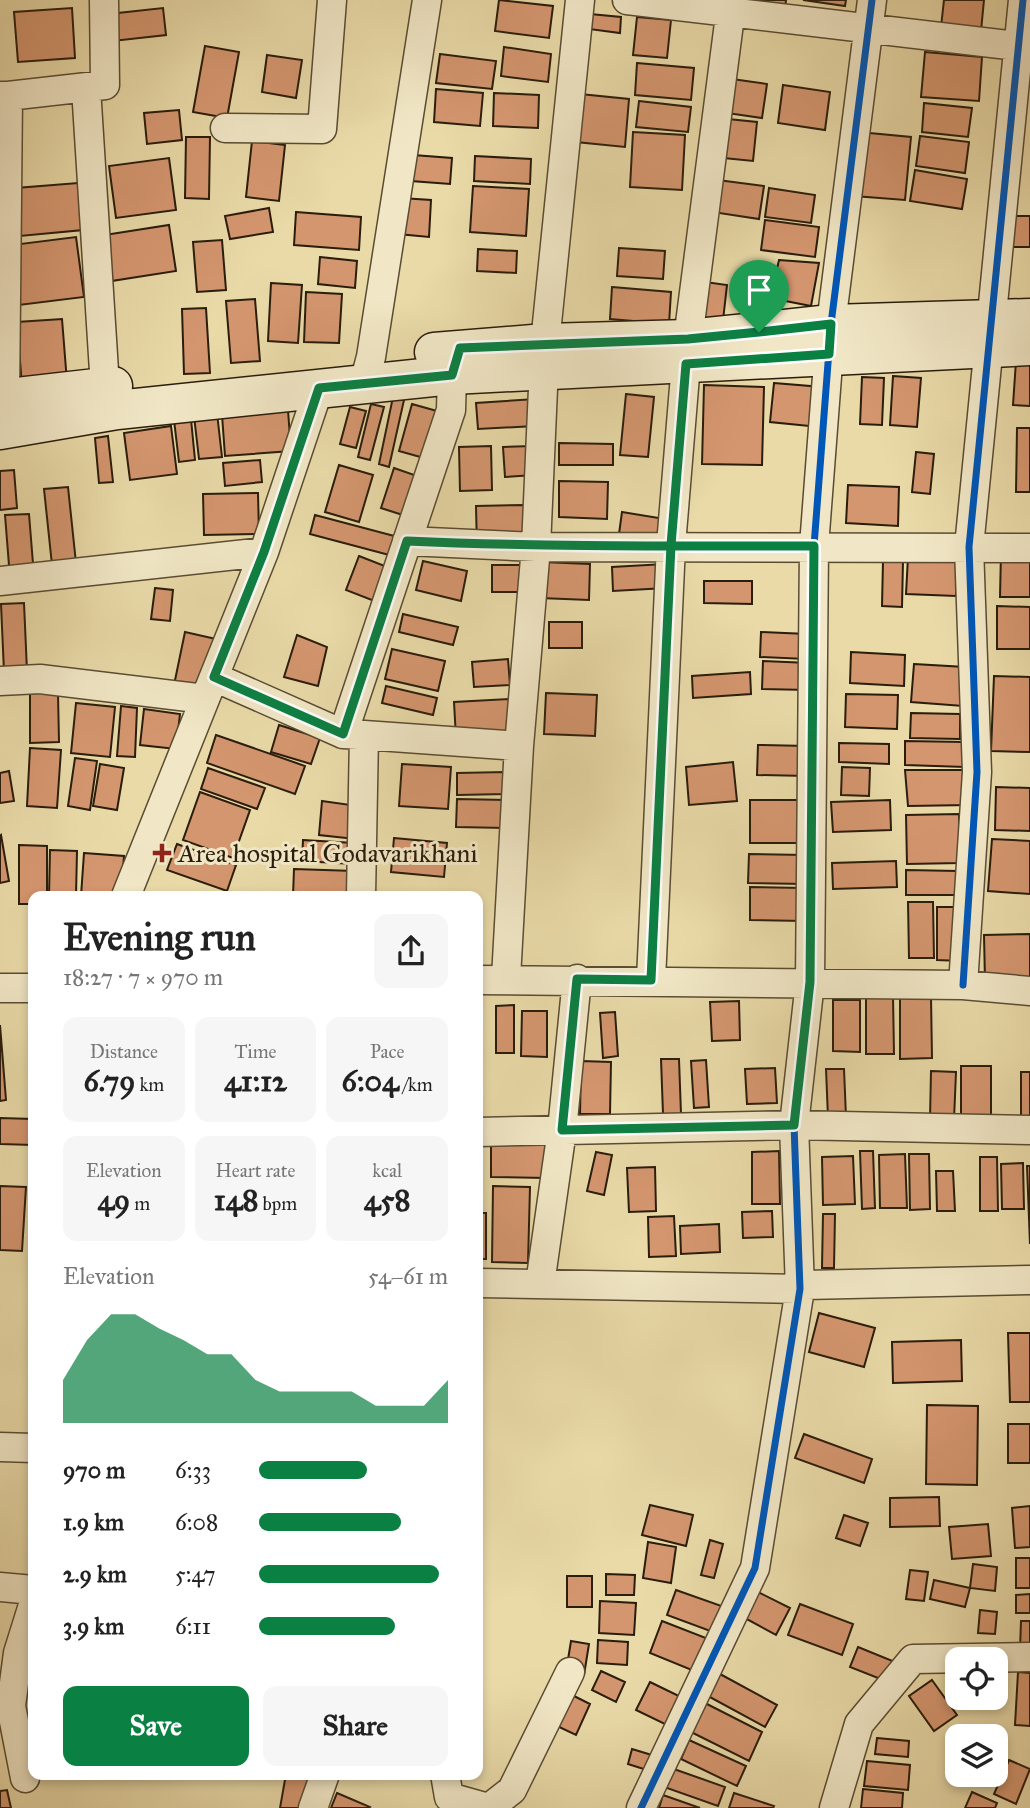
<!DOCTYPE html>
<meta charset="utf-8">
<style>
:root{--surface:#fff;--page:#f6f6f6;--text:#222;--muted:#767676;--accent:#0b8043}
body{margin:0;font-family:"IM FELL Great Primer",serif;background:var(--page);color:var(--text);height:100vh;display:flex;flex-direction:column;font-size:26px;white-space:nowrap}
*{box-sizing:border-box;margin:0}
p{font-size:23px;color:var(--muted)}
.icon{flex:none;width:38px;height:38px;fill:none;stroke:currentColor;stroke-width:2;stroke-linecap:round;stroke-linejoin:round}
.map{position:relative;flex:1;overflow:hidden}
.sheet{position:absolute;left:28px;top:891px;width:455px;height:889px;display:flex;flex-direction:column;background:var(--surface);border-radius:14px;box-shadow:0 4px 10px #0003}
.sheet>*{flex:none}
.fabs{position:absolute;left:945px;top:1647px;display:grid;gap:14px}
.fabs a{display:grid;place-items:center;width:63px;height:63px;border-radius:14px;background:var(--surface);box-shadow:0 4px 10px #0003;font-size:35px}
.pin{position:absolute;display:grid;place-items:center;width:60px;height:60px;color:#fff;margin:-72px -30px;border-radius:50% 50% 50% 0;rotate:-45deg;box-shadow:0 0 7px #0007}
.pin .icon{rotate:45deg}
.round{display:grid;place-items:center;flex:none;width:74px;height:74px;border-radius:14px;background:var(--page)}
.head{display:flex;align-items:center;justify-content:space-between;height:119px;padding:0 35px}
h1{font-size:38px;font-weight:700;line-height:52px}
.stats{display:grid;grid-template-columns:repeat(3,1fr);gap:10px;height:119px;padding:7px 35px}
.stats div{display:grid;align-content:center;border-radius:14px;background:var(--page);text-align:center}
.stats b{font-size:30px;font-weight:700}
.stats small{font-size:19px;font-weight:400}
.stats p{font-size:19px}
.chart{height:196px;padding:14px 35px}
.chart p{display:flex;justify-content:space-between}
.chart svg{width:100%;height:126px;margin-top:7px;fill:var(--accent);opacity:.7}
.button{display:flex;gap:14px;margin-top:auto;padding:14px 35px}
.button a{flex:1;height:80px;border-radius:14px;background:var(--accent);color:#fff;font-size:28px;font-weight:700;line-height:80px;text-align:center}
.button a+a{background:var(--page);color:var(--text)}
ul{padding:0 35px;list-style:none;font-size:23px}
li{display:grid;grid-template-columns:112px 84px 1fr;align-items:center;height:52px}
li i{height:18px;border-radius:9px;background:var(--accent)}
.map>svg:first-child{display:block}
.building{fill:#d4966f;stroke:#2a1d0c;stroke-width:2}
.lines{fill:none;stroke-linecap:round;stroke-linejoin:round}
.minor-casing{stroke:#5a4c33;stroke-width:31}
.secondary-casing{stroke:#2a1d0c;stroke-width:41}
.minor{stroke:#f1e7c6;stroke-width:28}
.secondary{stroke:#f1e7c6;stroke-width:38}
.cycleway-casing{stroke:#f1e7c6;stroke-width:11}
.cycleway{stroke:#0057b8;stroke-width:7}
.route-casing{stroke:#fff;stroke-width:14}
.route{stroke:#0b8043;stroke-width:9}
.poi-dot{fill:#8f2418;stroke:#f1e7c6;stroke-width:2.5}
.labels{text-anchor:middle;stroke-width:6;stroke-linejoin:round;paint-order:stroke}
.poi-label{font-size:26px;fill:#2a1d0c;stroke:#f1e7c6;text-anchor:start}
</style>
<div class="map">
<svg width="1030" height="1808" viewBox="0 0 1030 1808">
<rect width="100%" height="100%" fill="#e9daa8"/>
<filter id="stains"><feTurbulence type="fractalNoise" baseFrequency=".00286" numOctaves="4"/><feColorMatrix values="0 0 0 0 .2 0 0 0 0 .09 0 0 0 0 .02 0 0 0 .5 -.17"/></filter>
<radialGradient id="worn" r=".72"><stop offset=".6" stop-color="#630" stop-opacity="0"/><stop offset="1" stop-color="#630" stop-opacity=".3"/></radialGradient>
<path class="building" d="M 499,0 L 553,6 L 549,38 L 495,31 Z
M 733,0 L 786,0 L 785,8 Z
M 803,0 L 846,0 L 845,6 Z
M 944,0 L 984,0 L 981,31 L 941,27 Z
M 72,8 L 75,58 L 18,62 L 14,12 Z
M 163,8 L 166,35 L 113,41 L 109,14 Z
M 590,14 L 621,17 L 620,33 L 589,29 Z
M 637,17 L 671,20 L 667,58 L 633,55 Z
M 205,46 L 239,52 L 227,118 L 193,112 Z
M 504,47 L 551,54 L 548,82 L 501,76 Z
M 925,52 L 982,57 L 979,101 L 921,97 Z
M 440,54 L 496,61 L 492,89 L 436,83 Z
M 267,55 L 302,60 L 296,98 L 262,92 Z
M 637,63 L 694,68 L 691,100 L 635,95 Z
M 725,78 L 767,84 L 762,118 L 720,112 Z
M 783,85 L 830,92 L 825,130 L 778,123 Z
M 436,89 L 483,93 L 480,126 L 434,122 Z
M 494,93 L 539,95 L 538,128 L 493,126 Z
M 580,94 L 629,99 L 625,147 L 576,142 Z
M 639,101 L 691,107 L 688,132 L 636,127 Z
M 924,103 L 972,108 L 968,137 L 922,132 Z
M 179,110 L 182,140 L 147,144 L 144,113 Z
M 718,118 L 757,122 L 753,161 L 714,157 Z
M 633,132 L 685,135 L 682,190 L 630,187 Z
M 859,132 L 911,137 L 905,200 L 854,196 Z
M 920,136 L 969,142 L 965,173 L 916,166 Z
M 186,137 L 210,137 L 209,199 L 185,198 Z
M 252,141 L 285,145 L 279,201 L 246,197 Z
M 413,155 L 452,158 L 450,184 L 411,181 Z
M 475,156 L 531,159 L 530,184 L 474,181 Z
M 169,158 L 176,210 L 116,218 L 109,166 Z
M 915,170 L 967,179 L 962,209 L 910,201 Z
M 710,179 L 764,186 L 759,219 L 706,211 Z
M 78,183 L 83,230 L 20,236 L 16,188 Z
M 473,186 L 529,189 L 526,236 L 470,232 Z
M 769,188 L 815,195 L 811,223 L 765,217 Z
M 401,198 L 431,200 L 429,237 L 398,234 Z
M 269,208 L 273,232 L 230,239 L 225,216 Z
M 296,212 L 361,217 L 359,250 L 294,245 Z
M 1007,216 L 1030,216 L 1030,247 L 1005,247 Z
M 765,220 L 819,227 L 815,257 L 761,250 Z
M 169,225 L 176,271 L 105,282 L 98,236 Z
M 76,237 L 84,297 L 19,305 L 12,245 Z
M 222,240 L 226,290 L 197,292 L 193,242 Z
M 619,248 L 665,251 L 663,279 L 617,276 Z
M 478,249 L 517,251 L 516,273 L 477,271 Z
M 320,257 L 357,261 L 355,288 L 318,284 Z
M 779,260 L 819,263 L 811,306 L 770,298 Z
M 698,281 L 727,285 L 722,329 L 693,325 Z
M 271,283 L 302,285 L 298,343 L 268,341 Z
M 612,287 L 671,292 L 669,324 L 610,319 Z
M 306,292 L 342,294 L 339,343 L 304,342 Z
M 255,299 L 260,361 L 231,363 L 226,301 Z
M 206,308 L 210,373 L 184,374 L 182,309 Z
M 62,319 L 67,382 L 22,386 L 17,322 Z
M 1016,361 L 1030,361 L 1030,406 L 1013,405 Z
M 893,376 L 921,378 L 917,427 L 890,425 Z
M 862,377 L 884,378 L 882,425 L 860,424 Z
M 774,383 L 822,387 L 819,427 L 770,422 Z
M 704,385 L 764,387 L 762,465 L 702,464 Z
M 626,394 L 654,397 L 648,457 L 620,455 Z
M 393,397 L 404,400 L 389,467 L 379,464 Z
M 536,399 L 535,426 L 478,429 L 476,403 Z
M 371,404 L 384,407 L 370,460 L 358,457 Z
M 412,404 L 444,413 L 431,460 L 399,451 Z
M 350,407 L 366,411 L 356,448 L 340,444 Z
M 288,410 L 291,451 L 225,456 L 222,415 Z
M 217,413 L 222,457 L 199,459 L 194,416 Z
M 191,419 L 195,460 L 179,462 L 174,420 Z
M 171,426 L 177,474 L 130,480 L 124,433 Z
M 1017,428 L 1030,428 L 1030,492 L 1016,492 Z
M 108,436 L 113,482 L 99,483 L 95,438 Z
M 559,443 L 613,444 L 613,465 L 559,465 Z
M 491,446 L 492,490 L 460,491 L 459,447 Z
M 532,446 L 534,475 L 505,477 L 503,447 Z
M 916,452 L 934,454 L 930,494 L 912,492 Z
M 260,460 L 262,482 L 225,486 L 223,463 Z
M 339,465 L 373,475 L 359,522 L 325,512 Z
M 394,468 L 423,478 L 409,517 L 381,508 Z
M 14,470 L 17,508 L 0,510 L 0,471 Z
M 559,481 L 608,482 L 607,519 L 559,517 Z
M 848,485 L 899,487 L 898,526 L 846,523 Z
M 68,487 L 76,563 L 52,565 L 44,489 Z
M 258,493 L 259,534 L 204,535 L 203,494 Z
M 524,505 L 525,549 L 477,550 L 476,506 Z
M 622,512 L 671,520 L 668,541 L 619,534 Z
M 29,514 L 34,576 L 10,578 L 5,515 Z
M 315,515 L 398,537 L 393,556 L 310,534 Z
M 1001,552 L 1030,553 L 1030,597 L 1000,597 Z
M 359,556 L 395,570 L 382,604 L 346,590 Z
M 908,557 L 957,558 L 956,596 L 906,594 Z
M 423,561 L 467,571 L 461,601 L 416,590 Z
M 883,561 L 903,561 L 902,607 L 882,606 Z
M 542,562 L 590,564 L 589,600 L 540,598 Z
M 665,564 L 666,588 L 613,591 L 612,567 Z
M 492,565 L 526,565 L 526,592 L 492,592 Z
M 704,581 L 752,581 L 752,604 L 704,603 Z
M 155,588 L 173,590 L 170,621 L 151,619 Z
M 24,603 L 27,671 L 4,672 L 1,604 Z
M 997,606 L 1030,607 L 1030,649 L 997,649 Z
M 403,614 L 458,627 L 453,645 L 399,632 Z
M 549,622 L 582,622 L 582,648 L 549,648 Z
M 185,632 L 216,639 L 205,692 L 174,685 Z
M 761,632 L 807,634 L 806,659 L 760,657 Z
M 297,635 L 327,647 L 318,686 L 284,677 Z
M 392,649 L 445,661 L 438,691 L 385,679 Z
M 851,652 L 905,655 L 904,686 L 850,683 Z
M 508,659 L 510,685 L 474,687 L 472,662 Z
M 763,661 L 809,663 L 808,690 L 762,689 Z
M 914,664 L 965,667 L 963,706 L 911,702 Z
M 750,672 L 751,694 L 693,698 L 692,676 Z
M 994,676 L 1030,677 L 1030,752 L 991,751 Z
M 386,686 L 437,698 L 433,715 L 382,703 Z
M 30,693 L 58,693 L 59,742 L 30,743 Z
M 546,693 L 597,695 L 595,736 L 544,734 Z
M 846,694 L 898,695 L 897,729 L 845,727 Z
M 509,699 L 511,735 L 456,738 L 454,702 Z
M 76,703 L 115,707 L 110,757 L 71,753 Z
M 121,706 L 137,708 L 135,757 L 117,756 Z
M 144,709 L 180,714 L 176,749 L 140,745 Z
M 911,713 L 960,714 L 960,739 L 910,738 Z
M 279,725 L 320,738 L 311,764 L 271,752 Z
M 216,735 L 305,766 L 295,794 L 207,763 Z
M 905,741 L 965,742 L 965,767 L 905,765 Z
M 839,743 L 889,744 L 889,764 L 839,762 Z
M 758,745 L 807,746 L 807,776 L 757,775 Z
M 30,748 L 61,750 L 57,808 L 27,806 Z
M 75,758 L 97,761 L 90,810 L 68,806 Z
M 733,762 L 737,801 L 689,805 L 686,767 Z
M 100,764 L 124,768 L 117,810 L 93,806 Z
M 402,764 L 451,767 L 448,809 L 399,806 Z
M 842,767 L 870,768 L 869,796 L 841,795 Z
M 208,768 L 265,788 L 257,809 L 201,789 Z
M 905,770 L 965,770 L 969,805 L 908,806 Z
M 9,771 L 14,801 L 0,803 L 0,773 Z
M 506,772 L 506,794 L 457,795 L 457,773 Z
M 996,787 L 1030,788 L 1030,831 L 995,830 Z
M 200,792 L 250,810 L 233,858 L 183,840 Z
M 457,799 L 507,800 L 506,828 L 456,827 Z
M 750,800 L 805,800 L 805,843 L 750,843 Z
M 890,800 L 891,830 L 833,832 L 831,802 Z
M 322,801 L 358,806 L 355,839 L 319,835 Z
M 959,814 L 960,863 L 907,864 L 906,815 Z
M 1,835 L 9,881 L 0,883 L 0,836 Z
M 394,838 L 447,843 L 444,877 L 391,872 Z
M 992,839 L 1030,841 L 1030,894 L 988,891 Z
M 303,840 L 354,843 L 353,864 L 302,861 Z
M 177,844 L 236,865 L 227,891 L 167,870 Z
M 19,845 L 47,846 L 47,896 L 33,896 L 33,904 L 19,904 Z
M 50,850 L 77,851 L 76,896 L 49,896 Z
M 84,853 L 124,856 L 121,896 L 81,896 Z
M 749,854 L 804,855 L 804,884 L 748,883 Z
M 896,861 L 897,887 L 833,889 L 832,863 Z
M 294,869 L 354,871 L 354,896 L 293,896 Z
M 906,870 L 958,871 L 957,895 L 906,895 Z
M 750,887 L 805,888 L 804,921 L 750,920 Z
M 908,902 L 933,902 L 934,958 L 909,958 Z
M 937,907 L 961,907 L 961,961 L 937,960 Z
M 1030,934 L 1030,981 L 985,981 L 984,935 Z
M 893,996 L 894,1054 L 866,1054 L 866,997 Z
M 931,997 L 932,1058 L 900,1059 L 900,998 Z
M 833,1000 L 860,1000 L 860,1052 L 833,1051 Z
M 739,1001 L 740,1040 L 712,1041 L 710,1002 Z
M 514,1005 L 514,1053 L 496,1053 L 496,1006 Z
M 522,1011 L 547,1011 L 547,1057 L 521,1056 Z
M 615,1012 L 618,1056 L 603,1058 L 600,1013 Z
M 0,1025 L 6,1100 L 0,1101 Z
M 661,1059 L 679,1059 L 681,1114 L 663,1114 Z
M 706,1060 L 709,1107 L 694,1108 L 691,1061 Z
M 581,1061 L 611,1062 L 610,1114 L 580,1114 Z
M 961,1066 L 991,1066 L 991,1122 L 961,1122 Z
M 775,1068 L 777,1103 L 747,1104 L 745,1069 Z
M 826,1069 L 844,1069 L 846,1117 L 828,1118 Z
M 931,1071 L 956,1072 L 954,1120 L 930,1119 Z
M 1021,1072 L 1030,1072 L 1030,1123 L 1021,1123 Z
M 0,1118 L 33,1119 L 33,1145 L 0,1144 Z
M 491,1144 L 547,1145 L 546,1178 L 491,1177 Z
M 779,1151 L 780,1204 L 752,1204 L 752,1152 Z
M 860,1151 L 873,1151 L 875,1208 L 862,1209 Z
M 596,1152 L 612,1155 L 604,1195 L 587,1191 Z
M 905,1154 L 907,1208 L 880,1208 L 879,1155 Z
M 909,1154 L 929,1154 L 930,1209 L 910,1210 Z
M 478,1156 L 480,1197 L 478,1197 Z
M 853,1156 L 855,1204 L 823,1205 L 822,1157 Z
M 980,1157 L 997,1157 L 998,1211 L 980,1211 Z
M 1023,1163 L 1024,1209 L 1002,1209 L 1001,1164 Z
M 1027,1166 L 1030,1166 L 1030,1244 Z
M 655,1167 L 656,1211 L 629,1212 L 627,1168 Z
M 936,1171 L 953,1171 L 955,1211 L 937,1211 Z
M 0,1186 L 26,1187 L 22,1251 L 0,1250 Z
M 493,1186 L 530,1187 L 528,1263 L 492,1262 Z
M 772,1211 L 773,1237 L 743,1238 L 742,1212 Z
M 478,1213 L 486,1213 L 486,1259 L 478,1259 Z
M 823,1214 L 835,1214 L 834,1268 L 822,1268 Z
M 674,1216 L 676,1256 L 649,1257 L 648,1217 Z
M 719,1224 L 720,1252 L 681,1254 L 680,1226 Z
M 819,1313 L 875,1328 L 864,1367 L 809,1352 Z
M 1008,1333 L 1030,1333 L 1030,1402 L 1010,1402 Z
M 961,1340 L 962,1381 L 893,1383 L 892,1342 Z
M 927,1405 L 978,1406 L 977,1485 L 926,1484 Z
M 1008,1424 L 1030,1424 L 1030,1463 L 1008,1463 Z
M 804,1434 L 872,1459 L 864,1483 L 795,1458 Z
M 939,1497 L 940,1526 L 890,1527 L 890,1498 Z
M 650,1505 L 693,1515 L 686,1546 L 642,1535 Z
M 1030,1506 L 1030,1547 L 1015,1548 L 1012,1508 Z
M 844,1515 L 868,1523 L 860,1546 L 836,1538 Z
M 988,1524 L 991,1556 L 952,1559 L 949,1527 Z
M 710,1540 L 723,1544 L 714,1578 L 701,1575 Z
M 648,1542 L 676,1547 L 671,1583 L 643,1578 Z
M 1016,1558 L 1030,1558 L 1030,1588 L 1016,1588 Z
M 973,1564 L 997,1567 L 995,1591 L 970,1588 Z
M 910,1570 L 928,1572 L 924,1601 L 906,1599 Z
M 606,1574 L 635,1575 L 634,1595 L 606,1595 Z
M 567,1576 L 592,1576 L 592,1607 L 567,1607 Z
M 934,1580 L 970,1588 L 965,1607 L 930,1599 Z
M 676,1590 L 730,1609 L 721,1635 L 667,1615 Z
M 756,1591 L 790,1608 L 776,1635 L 743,1617 Z
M 1030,1594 L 1030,1613 L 1016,1613 L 1016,1595 Z
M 600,1601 L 636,1603 L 634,1635 L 599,1633 Z
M 800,1604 L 853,1624 L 842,1655 L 788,1635 Z
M 980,1610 L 997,1612 L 995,1634 L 978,1633 Z
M 662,1621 L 711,1640 L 699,1673 L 650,1653 Z
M 1021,1621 L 1030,1621 L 1030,1650 L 1020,1650 Z
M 598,1640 L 628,1642 L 627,1665 L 597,1663 Z
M 571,1641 L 589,1644 L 584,1675 L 566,1672 Z
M 858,1647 L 895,1662 L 888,1682 L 850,1667 Z
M 601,1671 L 625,1682 L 616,1702 L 592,1690 Z
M 1018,1672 L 1030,1673 L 1030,1726 L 1015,1725 Z
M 720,1674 L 777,1705 L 765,1727 L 708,1696 Z
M 932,1680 L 957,1715 L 934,1731 L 909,1696 Z
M 650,1682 L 685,1699 L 671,1727 L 636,1710 Z
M 572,1695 L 590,1704 L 576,1735 L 557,1726 Z
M 705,1703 L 762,1732 L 749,1761 L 691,1732 Z
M 877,1738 L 909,1741 L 908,1757 L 875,1754 Z
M 689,1740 L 746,1766 L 737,1786 L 681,1759 Z
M 632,1749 L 655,1756 L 650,1771 L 628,1764 Z
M 1009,1760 L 1030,1769 L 1016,1804 L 994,1794 Z
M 867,1761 L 910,1765 L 908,1790 L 864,1786 Z
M 671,1768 L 725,1787 L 718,1806 L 664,1787 Z
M 286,1774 L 311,1774 L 305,1808 L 280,1808 Z
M 863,1789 L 903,1793 L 902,1808 L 861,1808 Z
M 7,1790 L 11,1808 L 0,1808 L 0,1791 Z
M 972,1792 L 997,1803 L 995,1808 L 965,1808 Z
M 337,1793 L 370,1807 L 369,1808 L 331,1808 Z
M 734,1793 L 774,1806 L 773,1808 L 729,1808 Z
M 663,1795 L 700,1808 L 659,1808 Z"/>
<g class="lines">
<defs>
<path id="minor" d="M 627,0 L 1017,46
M 86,88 L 105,387
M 0,96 L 8,96 L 5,398
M 8,96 L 105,85 L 104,0
M 225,128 L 322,129 L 332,0
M 364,383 L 371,357 L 427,0
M 407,541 L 536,547 L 1030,548
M 0,581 L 264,552
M 214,677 L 343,734
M 0,681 L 40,679 L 205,699
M 364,735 L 343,734 L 451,410 L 452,375 L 457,357
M 126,896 L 264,552 L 319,388
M 361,896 L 364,735 L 519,746
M 506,978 L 519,746 L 536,547 L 545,343 L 580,0
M 478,980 L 963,985 L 1030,991
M 651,980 L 671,545 L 688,339 L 732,0
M 963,985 L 977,772 L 969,547 L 1023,0
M 0,988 L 33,988
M 478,1132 L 794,1125 L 1030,1130
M 478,1283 L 800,1289 L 805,1285 L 1030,1280
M 540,1284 L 562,1130 L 577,979
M 0,1447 L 33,1448
M 0,1587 L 33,1590
M 445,1774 L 449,1797 L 488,1808
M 25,1778 L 11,1706 L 18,1653 L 33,1605
M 313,1808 L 325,1774
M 489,1808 L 512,1790 L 570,1672
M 641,1808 L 755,1568 L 800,1289 L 794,1125 L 810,982 L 814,546 L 831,324 L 872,0
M 834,1808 L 859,1724 L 913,1659 L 1030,1657"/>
<path id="secondary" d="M 434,352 L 545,343 L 688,339 L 831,324 L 1030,318
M 0,399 L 113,386
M 0,430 L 117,410 L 452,375 L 1030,346"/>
</defs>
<use href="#minor" class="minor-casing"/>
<use href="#secondary" class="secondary-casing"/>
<use href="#minor" class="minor"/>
<use href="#secondary" class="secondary"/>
<defs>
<path id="cycleway" d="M 963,985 L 977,772 L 969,547 L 1023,0
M 641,1808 L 755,1568 L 800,1289 L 794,1125 L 810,982 L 814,546 L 831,324 L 872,0"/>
</defs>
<use href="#cycleway" class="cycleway-casing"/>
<use href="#cycleway" class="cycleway"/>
</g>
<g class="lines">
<defs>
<path id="route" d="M 759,332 L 688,339 L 460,348 L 452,375 L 319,388 L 264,552 L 214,677 L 343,734 L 407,541 C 543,547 678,546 814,546 L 810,982 L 794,1125 L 562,1130 L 577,979 L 651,980 L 671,545 L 686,364 L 829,354 L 831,324 L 759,332"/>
</defs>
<use href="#route" class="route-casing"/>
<use href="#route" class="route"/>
</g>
<path class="poi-dot" d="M158.5 842.5h7v7h7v7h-7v7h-7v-7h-7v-7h7z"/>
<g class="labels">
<g class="poi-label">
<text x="178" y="862">Area hospital Godavarikhani</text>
</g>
</g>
<rect width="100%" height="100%" filter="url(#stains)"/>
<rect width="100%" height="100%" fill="url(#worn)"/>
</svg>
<div class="fabs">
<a><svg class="icon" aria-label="locate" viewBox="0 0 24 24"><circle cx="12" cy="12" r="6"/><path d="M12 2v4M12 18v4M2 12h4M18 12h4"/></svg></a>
<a><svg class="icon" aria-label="layers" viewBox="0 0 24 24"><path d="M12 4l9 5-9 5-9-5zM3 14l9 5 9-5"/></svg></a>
</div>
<div class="pin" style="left:759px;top:332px;background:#1e9e55"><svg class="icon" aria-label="arrive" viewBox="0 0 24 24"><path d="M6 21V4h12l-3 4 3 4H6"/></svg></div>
<section class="sheet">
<div class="head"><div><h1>Evening run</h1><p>18:27 · 7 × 970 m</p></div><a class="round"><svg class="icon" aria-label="share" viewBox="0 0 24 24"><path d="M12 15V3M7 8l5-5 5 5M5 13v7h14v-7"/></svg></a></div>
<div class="stats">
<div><p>Distance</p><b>6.79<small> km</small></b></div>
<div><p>Time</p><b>41:12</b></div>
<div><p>Pace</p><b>6:04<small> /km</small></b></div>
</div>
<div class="stats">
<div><p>Elevation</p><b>49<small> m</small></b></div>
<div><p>Heart rate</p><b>148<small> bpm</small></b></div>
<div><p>kcal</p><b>458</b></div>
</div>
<div class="chart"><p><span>Elevation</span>54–61 m</p>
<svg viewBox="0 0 160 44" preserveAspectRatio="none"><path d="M0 44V29L10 15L20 6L30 6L40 11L50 15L60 20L70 20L80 29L90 33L100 33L110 33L120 33L130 38L140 38L150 38L160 29V44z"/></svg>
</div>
<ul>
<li><b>970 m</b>6:33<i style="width:57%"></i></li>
<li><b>1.9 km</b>6:08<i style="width:75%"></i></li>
<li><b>2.9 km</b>5:47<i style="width:95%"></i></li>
<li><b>3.9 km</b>6:11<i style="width:72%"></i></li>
</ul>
<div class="button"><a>Save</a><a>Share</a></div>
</section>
</div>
